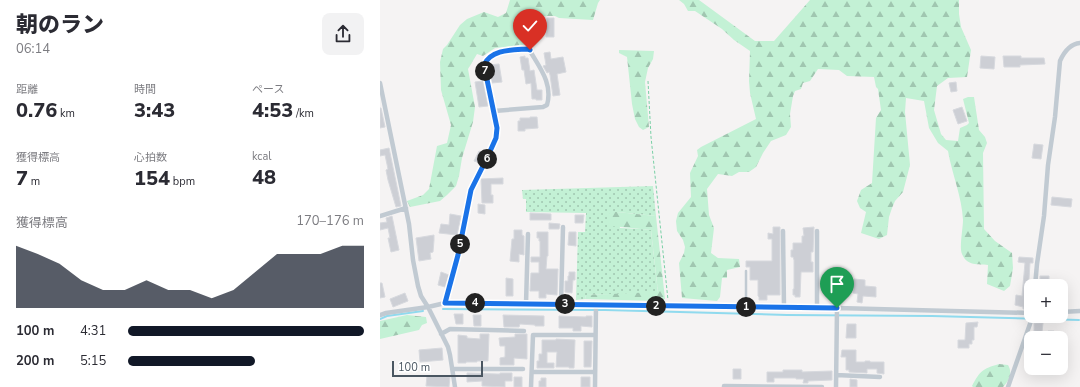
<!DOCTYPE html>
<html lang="ja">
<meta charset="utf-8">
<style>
:root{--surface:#fff;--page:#f2f2f3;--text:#2b2b33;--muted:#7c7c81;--accent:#111827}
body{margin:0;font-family:"Nunito Sans","Noto Sans JP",sans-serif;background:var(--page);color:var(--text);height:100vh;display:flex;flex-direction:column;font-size:15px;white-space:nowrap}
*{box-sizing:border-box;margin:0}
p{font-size:13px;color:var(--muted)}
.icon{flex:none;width:22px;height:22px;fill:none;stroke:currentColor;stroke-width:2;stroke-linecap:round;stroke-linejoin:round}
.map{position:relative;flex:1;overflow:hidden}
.side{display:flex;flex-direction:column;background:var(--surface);width:380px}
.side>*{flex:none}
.buttons{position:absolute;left:644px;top:279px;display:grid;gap:8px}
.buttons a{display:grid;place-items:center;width:44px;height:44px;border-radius:8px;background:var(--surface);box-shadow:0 4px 16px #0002;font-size:20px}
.scale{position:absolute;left:12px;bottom:10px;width:91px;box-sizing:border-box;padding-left:4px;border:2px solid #4a5661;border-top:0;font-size:11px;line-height:14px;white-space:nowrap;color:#4a5661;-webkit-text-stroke:3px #fff;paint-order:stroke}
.pin{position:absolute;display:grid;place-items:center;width:34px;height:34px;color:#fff;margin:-41px -17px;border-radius:50% 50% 50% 0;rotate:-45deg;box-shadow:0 0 4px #0007}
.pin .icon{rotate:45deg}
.km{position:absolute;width:20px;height:20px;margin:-10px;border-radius:50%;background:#222;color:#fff;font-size:11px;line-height:20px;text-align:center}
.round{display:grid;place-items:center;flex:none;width:42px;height:42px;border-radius:8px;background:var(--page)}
.head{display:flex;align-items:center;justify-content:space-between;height:68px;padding:0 16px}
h1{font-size:22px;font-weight:800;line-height:30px}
.metrics{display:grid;grid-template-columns:repeat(3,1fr);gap:6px;height:68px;padding:4px 16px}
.metrics div{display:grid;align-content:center}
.metrics b{font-size:20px;font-weight:800}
.metrics small{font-size:11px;font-weight:400}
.metrics p{font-size:11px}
.chart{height:112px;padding:8px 16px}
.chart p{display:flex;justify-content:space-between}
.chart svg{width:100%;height:72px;margin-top:4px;fill:var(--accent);opacity:.7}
ul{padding:0 16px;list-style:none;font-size:13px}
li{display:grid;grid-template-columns:64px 48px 1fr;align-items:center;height:30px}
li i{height:10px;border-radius:5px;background:var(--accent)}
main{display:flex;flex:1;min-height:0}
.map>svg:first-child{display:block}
.grass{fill:url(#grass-dots)}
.forest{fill:url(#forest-firs)}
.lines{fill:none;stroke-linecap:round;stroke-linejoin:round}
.stream{stroke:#90daee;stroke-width:2}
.building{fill:#cdcfd5;stroke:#d7d9de}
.path{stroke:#7ad0a6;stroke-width:1;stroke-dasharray:3 2;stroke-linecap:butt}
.service{stroke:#c1cad2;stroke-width:2.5}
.minor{stroke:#c1cad2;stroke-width:4.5}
.route-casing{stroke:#fff;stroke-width:8}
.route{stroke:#1a73e8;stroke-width:5}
</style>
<main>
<section class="side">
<div class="head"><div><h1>朝のラン</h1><p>06:14</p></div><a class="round"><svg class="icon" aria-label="share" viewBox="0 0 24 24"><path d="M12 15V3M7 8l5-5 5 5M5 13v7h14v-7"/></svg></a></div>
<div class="metrics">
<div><p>距離</p><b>0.76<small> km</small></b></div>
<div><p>時間</p><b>3:43</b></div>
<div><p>ペース</p><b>4:53<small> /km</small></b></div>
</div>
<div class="metrics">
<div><p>獲得標高</p><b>7<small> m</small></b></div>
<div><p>心拍数</p><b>154<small> bpm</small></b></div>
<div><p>kcal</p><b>48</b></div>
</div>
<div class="chart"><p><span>獲得標高</span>170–176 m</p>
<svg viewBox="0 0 160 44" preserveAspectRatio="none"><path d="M0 44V6L10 11L20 17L30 27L40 33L50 33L60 27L70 33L80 33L90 38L100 33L110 22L120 11L130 11L140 11L150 6L160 6V44z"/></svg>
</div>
<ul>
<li><b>100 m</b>4:31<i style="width:100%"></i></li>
<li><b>200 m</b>5:15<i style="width:54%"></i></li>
</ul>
</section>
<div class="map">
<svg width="700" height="387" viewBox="0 0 700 387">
<defs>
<pattern id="grass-dots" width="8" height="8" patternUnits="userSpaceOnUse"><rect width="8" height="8" fill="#c3f1d5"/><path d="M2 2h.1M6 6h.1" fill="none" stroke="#a0c6b0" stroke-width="1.8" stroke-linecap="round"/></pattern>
<pattern id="forest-firs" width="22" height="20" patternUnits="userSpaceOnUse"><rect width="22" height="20" fill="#c3f1d5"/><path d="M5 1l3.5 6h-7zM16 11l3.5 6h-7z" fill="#a0c6b0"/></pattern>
</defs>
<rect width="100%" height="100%" fill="#f5f3f3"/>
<path class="grass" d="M 273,186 L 276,216 L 237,212 L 240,228 L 261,229 L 271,230 L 278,293 L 206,295 L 205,299 L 196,300 L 198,232 L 205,232 L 206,213 L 146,212 L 146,199 L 143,199 L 142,190 Z"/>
<path class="forest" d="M 130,0 L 220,0 L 218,3 L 213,20 L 179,18 L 175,16 L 163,16 L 154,21 L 155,37 L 149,44 L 115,48 L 103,56 L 97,54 L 88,69 L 95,107 L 93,122 L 82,158 L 79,176 L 76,186 L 67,195 L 60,201 L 30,207 L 27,201 L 43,195 L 49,189 L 57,146 L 67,143 L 71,125 L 61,90 L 60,62 L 63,49 L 67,45 L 80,25 L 87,19 L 104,12 L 118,17 L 126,13 Z
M 299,0 L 319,0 L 375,41 L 394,41 L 430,0 L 579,0 L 579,14 L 581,27 L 591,50 L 587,77 L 568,78 L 557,86 L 554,110 L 561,134 L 566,140 L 578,141 L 580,128 L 587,125 L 589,123 L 583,99 L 588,97 L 594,97 L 599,130 L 605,137 L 607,143 L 603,153 L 604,229 L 615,241 L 632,253 L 633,268 L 630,286 L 624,291 L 607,284 L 608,265 C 598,264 587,266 582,254 C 579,248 583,228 583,220 C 582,197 572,174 568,151 L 558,143 L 549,128 L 544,101 L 526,98 L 525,112 L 530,165 L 523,192 L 515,201 L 512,208 L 509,217 L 507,235 L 499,239 L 481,233 L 486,212 L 480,208 L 477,201 L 481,190 L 492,183 L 496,118 L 501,110 L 498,89 L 496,87 L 494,77 L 467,76 L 459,70 L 438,69 L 430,81 L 423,83 L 421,89 L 415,91 L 413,96 L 410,114 L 411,127 L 406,135 L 391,141 L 383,153 L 376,167 L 369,172 L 359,172 L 352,176 L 338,174 L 327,189 L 329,215 L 334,228 L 331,253 L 338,258 L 359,259 L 360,267 L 347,270 L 347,278 L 342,278 L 340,297 L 337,301 L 302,298 L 299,263 L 304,253 L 305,247 L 303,240 L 297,231 L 296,221 L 298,213 L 311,197 L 310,173 L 318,156 L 317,150 L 321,147 L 376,119 L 370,93 L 369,81 L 370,51 L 354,40 L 342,29 L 315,11 L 308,11 L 304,4 Z
M 239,50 L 274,51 L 273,59 L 268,68 L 265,82 L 269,127 L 263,130 L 259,127 L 255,119 L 252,104 L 247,57 L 239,53 Z
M 230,212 L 237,212 L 276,216 L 285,299 L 278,301 L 205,299 L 206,295 L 278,292 L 271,230 L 231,226 L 227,222 L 227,217 Z
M 27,315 L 46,317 L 47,323 L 42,325 L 39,330 L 0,339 L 0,321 Z
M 619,364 L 628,365 C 633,373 629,381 623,387 L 593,387 L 592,386 C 600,371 602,369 619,364 Z"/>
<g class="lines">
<path class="stream" d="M 63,309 L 225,310 L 407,315 L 552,316 L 699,320
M 0,319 L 7,316 L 43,311"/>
</g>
<path class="building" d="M 167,18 L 174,18 L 174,37 L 166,37 Z
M 170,52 L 171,59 L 183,57 L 186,72 L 177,74 L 180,95 L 173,96 L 170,75 L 169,72 L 167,73 L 163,66 L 166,65 L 164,53 Z
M 145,56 L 145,58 L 148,58 L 150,71 L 154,70 L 157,90 L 162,90 L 162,100 L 156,100 L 156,99 L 152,99 L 151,83 L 146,84 L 144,70 L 142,70 L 140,57 Z
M 601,56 L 615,57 L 614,69 L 600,68 Z
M 623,56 L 641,56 L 641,58 L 664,58 L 665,64 L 640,65 L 640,67 L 624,67 Z
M 119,64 L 122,82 L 112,83 L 109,65 Z
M 103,81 L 108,106 L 99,107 L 95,82 Z
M 576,82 L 577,91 L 571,92 L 569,83 Z
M 582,107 L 587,121 L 578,124 L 573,110 Z
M 0,108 L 1,108 L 5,127 L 0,128 Z
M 150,117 L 157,117 L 158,128 L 145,129 L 145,131 L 138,131 L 138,121 L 140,121 L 140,118 L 150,118 Z
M 654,144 L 663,145 L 661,159 L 652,158 Z
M 9,148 L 21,206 L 16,207 L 8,180 L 6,170 L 8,169 L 5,155 L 0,156 L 0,150 Z
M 99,151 L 105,154 L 100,163 L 94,161 Z
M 123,178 L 123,184 L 111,184 L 111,195 L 113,195 L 113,203 L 102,203 L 101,179 Z
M 672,197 L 692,199 L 691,207 L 671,205 Z
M 98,204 L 105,205 L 105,214 L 98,213 Z
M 150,213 L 171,214 L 171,220 L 150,220 Z
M 70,214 L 81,216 L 77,235 L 59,233 L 61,224 L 69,225 Z
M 195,215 L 204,215 L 203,223 L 195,223 Z
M 12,216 L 19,250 L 11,252 L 8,238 L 10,238 L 8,228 L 0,230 L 0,223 L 7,222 L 6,218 Z
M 169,223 L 180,224 L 179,229 L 169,229 Z
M 393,227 L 400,227 L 400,295 L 387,295 L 387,300 L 379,300 L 379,297 L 378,296 L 378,280 L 370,280 L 370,267 L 366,267 L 366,261 L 392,261 L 392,239 L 388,239 L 388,233 L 393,234 Z
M 434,227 L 433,252 L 431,252 L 431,262 L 433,262 L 433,272 L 421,272 L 420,297 L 415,297 L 415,295 L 413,295 L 413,289 L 414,289 L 414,260 L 413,257 L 411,257 L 411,250 L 413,250 L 413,243 L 422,243 L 422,236 L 424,236 L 423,228 Z
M 134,230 L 142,230 L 142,235 L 144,236 L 144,255 L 139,254 L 139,262 L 130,261 L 132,239 L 134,239 Z
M 157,232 L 168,232 L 168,256 L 167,256 L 166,269 L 178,269 L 177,295 L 166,294 L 166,298 L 159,298 L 159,291 L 150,291 L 151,273 L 159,273 L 159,262 L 151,262 L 151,257 L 160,257 L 160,241 L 159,241 L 159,238 L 157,238 Z
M 189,232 L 196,232 L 196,246 L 188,245 Z
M 54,235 L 54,240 L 53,252 L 50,253 L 51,259 L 39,261 L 36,238 Z
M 639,257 L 653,258 L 653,263 L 650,263 L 647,309 L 643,309 L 643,307 L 635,305 L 636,295 L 642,296 L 645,263 L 638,262 Z
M 61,272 L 69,275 L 65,287 L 58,285 Z
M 189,272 L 195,272 L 195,280 L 193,280 L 192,293 L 185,292 L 185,281 L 188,281 L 188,276 L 189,276 Z
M 660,276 L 669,276 L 669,282 L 660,282 Z
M 126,278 L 133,279 L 133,296 L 126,296 Z
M 474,279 L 485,280 L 485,286 L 496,287 L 496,297 L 483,296 L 482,303 L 477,302 L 478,294 L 473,293 Z
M 0,283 L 2,283 L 5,297 L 0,298 Z
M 25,293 L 28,301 L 13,307 L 10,299 Z
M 74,314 L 83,314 L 83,324 L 76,324 Z
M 93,315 L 101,315 L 101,326 L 94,326 Z
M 123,315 L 164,316 L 164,326 L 155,326 L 155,325 L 140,324 L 139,327 L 124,327 Z
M 179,316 L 206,317 L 206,316 L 212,316 L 212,327 L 201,326 L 201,331 L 193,331 L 193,328 L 179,328 Z
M 598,322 L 597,327 L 594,327 L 594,340 L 592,340 L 592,344 L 589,344 L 589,348 L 578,348 L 578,340 L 585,340 L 586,323 Z
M 654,323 L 663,323 L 662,332 L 654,331 Z
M 467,324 L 476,324 L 476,338 L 466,338 Z
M 668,331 L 674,331 L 674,333 L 681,333 L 682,338 L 670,338 L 670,337 L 668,337 Z
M 100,334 L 109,334 L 108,361 L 97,361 L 97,362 L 86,362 L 86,363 L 78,363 L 78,335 L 87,336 L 87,338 L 100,339 Z
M 135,334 L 147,334 L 147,359 L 134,358 L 134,365 L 120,365 L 120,358 L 125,357 L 125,346 L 120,346 L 119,338 L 135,337 Z
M 176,339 L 195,340 L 194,368 L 189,368 L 189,367 L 176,367 L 177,352 L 167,352 L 167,363 L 174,363 L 174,368 L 157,368 L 157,361 L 159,361 L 159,354 L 162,354 L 162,340 L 176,340 Z
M 204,341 L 212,341 L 211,367 L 204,367 Z
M 62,348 L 63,360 L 40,362 L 39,350 Z
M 462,350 L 476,350 L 476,362 L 485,362 L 485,361 L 490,361 L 490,362 L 504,362 L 504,374 L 497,373 L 497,369 L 487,369 L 487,373 L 469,372 L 469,370 L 466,370 L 466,357 L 461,357 Z
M 353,369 L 361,369 L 361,379 L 353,379 Z
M 403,370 L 422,370 L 422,372 L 452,371 L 452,380 L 428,381 L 428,383 L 423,383 L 424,379 L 416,379 L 416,378 L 394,378 L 394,382 L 387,382 L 387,372 L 403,372 Z
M 87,373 L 117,374 L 120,374 L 120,373 L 132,373 L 132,381 L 125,381 L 125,387 L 102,386 L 102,381 L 87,382 Z
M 47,376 L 70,377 L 69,387 L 46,386 Z
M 134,377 L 142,377 L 142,387 L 134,387 Z
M 201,377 L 210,377 L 210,387 L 201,387 Z
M 161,378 L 166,378 L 166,387 L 159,387 L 159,381 L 161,381 Z
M 470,379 L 477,380 L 477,387 L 470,387 Z"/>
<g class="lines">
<path class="path" d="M 268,81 L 271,137 L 288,300"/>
<path class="service" d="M 366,306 L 366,271"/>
<path class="minor" d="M 0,83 L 29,224 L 33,260 L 38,286 L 41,296 L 48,307 L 68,347 L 70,355 L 75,387
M 0,216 L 26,208
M 403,231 L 404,307
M 655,286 L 657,264 L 664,216 L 668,165 L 675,117 L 680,61 C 684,52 690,44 700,43
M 65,303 C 69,286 74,270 78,253 C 81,238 84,223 87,208 C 89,202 89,196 91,190 C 98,171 114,152 116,132 C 118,116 100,70 107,60 C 114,50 135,50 147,49 L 150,51 C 160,68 173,84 167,105 L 163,107 L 114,111
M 146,304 L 148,234
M 181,304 L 183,227
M 437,308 L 437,231
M 681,312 L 700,311
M 0,315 L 6,313 L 48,307 L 65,303 L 457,308 L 651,313
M 61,334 L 70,329 L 144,331
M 72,369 L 143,369
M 152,372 L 215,372
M 456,375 L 500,377
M 151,387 L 153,335 L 215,335
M 215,387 L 216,305
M 344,387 L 344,386 L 442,387
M 456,387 L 457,308
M 628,387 L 636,364 L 651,321 L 651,313"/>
</g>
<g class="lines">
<defs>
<path id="route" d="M 150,50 L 147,49 C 132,50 111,49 104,65 L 117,128 L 116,138 L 107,158 L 91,190 L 78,255 L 65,303 L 457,308"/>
</defs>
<use href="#route" class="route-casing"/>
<use href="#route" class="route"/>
</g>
</svg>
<div class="buttons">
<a>+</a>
<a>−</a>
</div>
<div class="scale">100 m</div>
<div class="pin" style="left:457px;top:308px;background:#1e9e55"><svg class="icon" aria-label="arrive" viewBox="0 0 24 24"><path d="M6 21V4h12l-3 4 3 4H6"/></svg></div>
<div class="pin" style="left:150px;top:50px;background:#d93025"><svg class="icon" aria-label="check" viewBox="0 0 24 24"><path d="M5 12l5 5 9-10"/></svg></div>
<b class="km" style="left:366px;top:307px">1</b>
<b class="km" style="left:276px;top:306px">2</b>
<b class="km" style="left:185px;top:304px">3</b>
<b class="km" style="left:95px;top:303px">4</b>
<b class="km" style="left:80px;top:244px">5</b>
<b class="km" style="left:107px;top:159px">6</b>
<b class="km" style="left:105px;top:71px">7</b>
</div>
</main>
